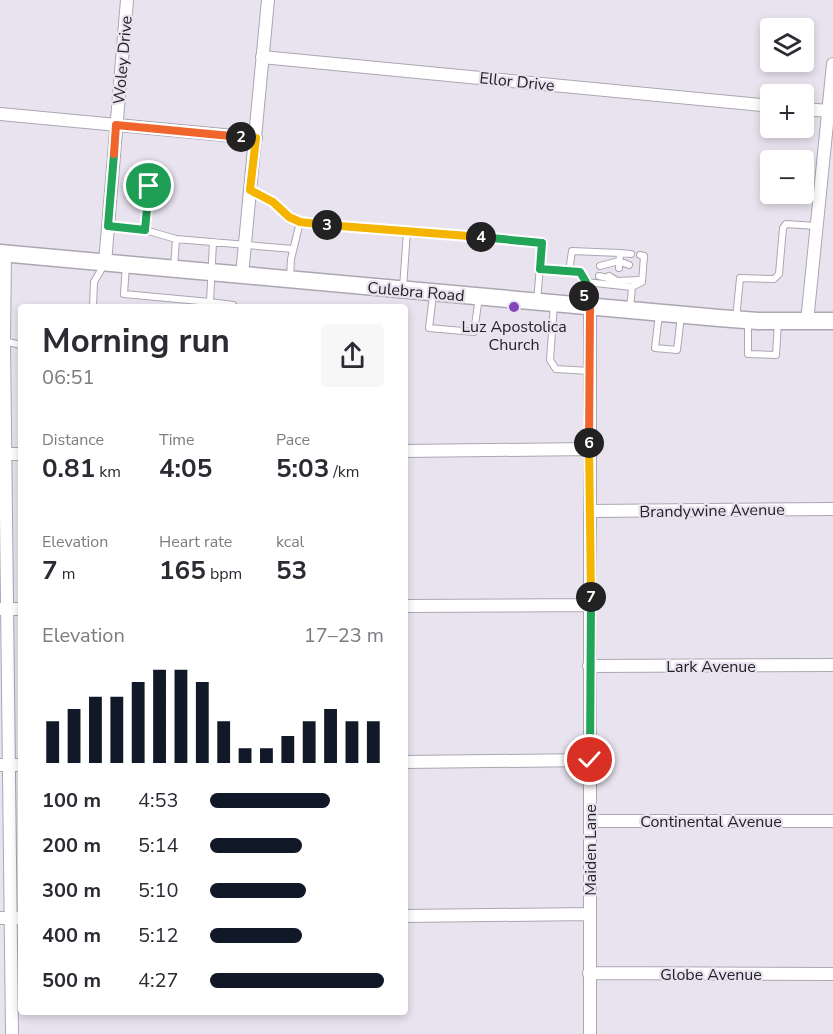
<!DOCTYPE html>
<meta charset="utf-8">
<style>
:root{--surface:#fff;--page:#f7f7f7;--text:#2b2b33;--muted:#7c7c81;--accent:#111827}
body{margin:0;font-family:"Nunito Sans",sans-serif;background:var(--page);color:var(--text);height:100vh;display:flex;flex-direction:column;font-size:22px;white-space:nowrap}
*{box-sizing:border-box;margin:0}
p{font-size:20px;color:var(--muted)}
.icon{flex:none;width:33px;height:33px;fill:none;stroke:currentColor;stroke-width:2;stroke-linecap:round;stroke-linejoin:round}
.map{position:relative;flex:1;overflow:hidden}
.drawer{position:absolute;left:18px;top:304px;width:390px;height:711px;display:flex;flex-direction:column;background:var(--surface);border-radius:6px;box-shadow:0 3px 9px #0003}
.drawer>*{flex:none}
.controls{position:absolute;left:760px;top:18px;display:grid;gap:12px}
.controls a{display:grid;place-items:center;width:54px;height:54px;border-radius:6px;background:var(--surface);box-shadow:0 3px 9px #0003;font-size:30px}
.pin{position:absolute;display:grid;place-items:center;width:51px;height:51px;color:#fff;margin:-26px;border:3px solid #fff;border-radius:50%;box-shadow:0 2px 6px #0007}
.km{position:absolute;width:30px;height:30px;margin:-15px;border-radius:50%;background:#222;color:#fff;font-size:16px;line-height:30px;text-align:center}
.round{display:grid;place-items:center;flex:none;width:63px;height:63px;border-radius:6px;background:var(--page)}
.summary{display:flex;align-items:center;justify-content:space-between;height:102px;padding:0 24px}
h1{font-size:33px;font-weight:700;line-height:45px}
.figures{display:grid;grid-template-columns:repeat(3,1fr);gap:9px;height:102px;padding:6px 24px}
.figures div{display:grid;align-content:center}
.figures b{font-size:26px;font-weight:700}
.figures small{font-size:16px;font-weight:400}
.figures p{font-size:16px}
.chart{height:168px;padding:12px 24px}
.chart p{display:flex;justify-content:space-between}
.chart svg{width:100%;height:108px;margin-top:6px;stroke:var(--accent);stroke-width:6}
ul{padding:0 24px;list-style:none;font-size:20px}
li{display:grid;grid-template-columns:96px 72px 1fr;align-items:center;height:45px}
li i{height:15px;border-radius:8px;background:var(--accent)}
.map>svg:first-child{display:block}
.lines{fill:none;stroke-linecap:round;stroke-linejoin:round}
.lane-casing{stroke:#aca6b2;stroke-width:8}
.street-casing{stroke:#aca6b2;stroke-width:14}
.secondary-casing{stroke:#aca6b2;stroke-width:19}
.lane{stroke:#fff;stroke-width:6}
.street{stroke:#fff;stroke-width:12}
.secondary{stroke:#fff;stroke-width:16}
.split-1-casing{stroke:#fff;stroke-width:12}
.split-2-casing{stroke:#fff;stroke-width:12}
.split-3-casing{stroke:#fff;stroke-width:12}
.split-4-casing{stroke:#fff;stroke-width:12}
.split-5-casing{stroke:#fff;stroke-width:12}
.split-6-casing{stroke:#fff;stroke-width:12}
.split-7-casing{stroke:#fff;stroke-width:12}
.split-8-casing{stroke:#fff;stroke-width:12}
.split-1{stroke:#22a559;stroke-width:8}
.split-2{stroke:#f0652b;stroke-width:8}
.split-3{stroke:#f5b400;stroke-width:8}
.split-4{stroke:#f5b400;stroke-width:8}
.split-5{stroke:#22a559;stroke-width:8}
.split-6{stroke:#f0652b;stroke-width:8}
.split-7{stroke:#f5b400;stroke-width:8}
.split-8{stroke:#22a559;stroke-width:8}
.poi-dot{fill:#8545ba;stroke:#e9e3f0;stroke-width:2}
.labels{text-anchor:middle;stroke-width:4.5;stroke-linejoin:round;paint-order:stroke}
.street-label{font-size:16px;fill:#242226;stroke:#e9e3f0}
.poi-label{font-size:16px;fill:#242226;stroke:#e9e3f0}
</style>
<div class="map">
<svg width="833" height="1034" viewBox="0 0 833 1034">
<rect width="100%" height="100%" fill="#e9e3f0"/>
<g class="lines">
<defs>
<path id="lane" d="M 250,190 L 273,202 L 289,217 L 300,222 L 542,243 L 537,301
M 108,227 L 145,230 L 176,239 L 293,249
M 145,230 L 149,186
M 620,253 L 631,254
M 126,265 L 124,294 L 210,302 L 213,242
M 600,266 L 619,261 L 629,265
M 174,268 L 176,239
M 540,269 L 581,272 L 586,282 L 583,305
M 569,271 L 572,251 L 620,253 L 619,268
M 599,276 L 612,279
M 609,276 L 617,281 L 639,280
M 290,278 L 291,259 L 300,222
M 586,282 L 632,287 L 630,309
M 632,287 L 642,282 L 644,256 L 640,255
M 403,288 L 407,231
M 433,295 L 429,328 L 474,332 L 479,297
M 210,302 L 233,305 L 236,308
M 554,304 L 550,360 L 556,369 L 590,371
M 93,308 L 94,282 L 105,263
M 659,314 L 655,348 L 677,350 L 681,316
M 736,319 L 740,278 L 774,279 L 779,274 L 783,228 L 786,224 L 816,226
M 748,320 L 748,354 L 776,355 L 778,322
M 4,341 L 21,345"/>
<path id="street" d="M 262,57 L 771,106
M 804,109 L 829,111
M 0,114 L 256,138
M 5,253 L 4,341 L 12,1034
M 105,263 L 127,0
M 242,275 L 268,0
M 807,322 L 833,64
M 405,451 L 589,449
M 0,454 L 21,454
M 590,511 L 833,509
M 405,606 L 591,605
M 1,609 L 21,609
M 589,666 L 833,665
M 405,762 L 590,760
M 0,765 L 21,765
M 590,821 L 833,821
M 405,916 L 590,914
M 0,918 L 21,918
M 589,973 L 833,974
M 590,1034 L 590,307"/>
<path id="secondary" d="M 0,253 L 719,318 L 758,321 L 833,321"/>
</defs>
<use href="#lane" class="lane-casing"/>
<use href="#street" class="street-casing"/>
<use href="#secondary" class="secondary-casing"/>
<use href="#lane" class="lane"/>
<use href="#street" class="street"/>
<use href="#secondary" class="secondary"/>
</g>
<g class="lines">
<defs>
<path id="split-1" d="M 114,154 L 108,226 L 145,230 L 149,186"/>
<path id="split-2" d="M 114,154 L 116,125 L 241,137"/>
<path id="split-3" d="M 241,137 L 256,138 L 250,190 L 273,202 L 289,217 L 300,222 L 327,225"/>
<path id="split-4" d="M 327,225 L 481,237"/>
<path id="split-5" d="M 481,237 L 542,243 L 540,269 L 580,272 L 586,282 L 584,296"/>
<path id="split-6" d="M 584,296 L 583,306 L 590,306 L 589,443"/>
<path id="split-7" d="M 589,443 L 591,597"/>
<path id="split-8" d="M 590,760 L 591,597"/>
</defs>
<use href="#split-1" class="split-1-casing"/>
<use href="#split-2" class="split-2-casing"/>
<use href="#split-3" class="split-3-casing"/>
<use href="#split-4" class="split-4-casing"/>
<use href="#split-5" class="split-5-casing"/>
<use href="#split-6" class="split-6-casing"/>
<use href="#split-7" class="split-7-casing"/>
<use href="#split-8" class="split-8-casing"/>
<use href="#split-1" class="split-1"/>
<use href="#split-2" class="split-2"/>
<use href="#split-3" class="split-3"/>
<use href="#split-4" class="split-4"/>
<use href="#split-5" class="split-5"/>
<use href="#split-6" class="split-6"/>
<use href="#split-7" class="split-7"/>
<use href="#split-8" class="split-8"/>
</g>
<circle class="poi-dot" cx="514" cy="307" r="6"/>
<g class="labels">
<g class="street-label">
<text transform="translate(122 60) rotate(-85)" y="6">Woley Drive</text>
<text transform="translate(517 81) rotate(6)" y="6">Ellor Drive</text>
<text transform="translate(416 291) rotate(5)" y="6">Culebra Road</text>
<text transform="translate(712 510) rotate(-1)" y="6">Brandywine Avenue</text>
<text x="711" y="672">Lark Avenue</text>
<text x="711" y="827">Continental Avenue</text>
<text transform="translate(590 850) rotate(-90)" y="6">Maiden Lane</text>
<text x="711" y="980">Globe Avenue</text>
</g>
<g class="poi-label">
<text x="514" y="332">Luz Apostolica<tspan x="514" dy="18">Church</tspan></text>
</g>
</g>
</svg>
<div class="controls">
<a><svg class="icon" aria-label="layers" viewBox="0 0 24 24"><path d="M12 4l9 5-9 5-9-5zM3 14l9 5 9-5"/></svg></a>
<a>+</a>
<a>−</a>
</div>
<div class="pin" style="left:149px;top:186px;background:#1e9e55"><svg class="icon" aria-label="arrive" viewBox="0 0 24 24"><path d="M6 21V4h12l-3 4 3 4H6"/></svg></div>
<div class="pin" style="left:590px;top:760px;background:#d93025"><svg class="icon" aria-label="check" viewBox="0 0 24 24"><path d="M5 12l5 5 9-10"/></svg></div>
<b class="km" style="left:241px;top:137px">2</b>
<b class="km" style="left:327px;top:225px">3</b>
<b class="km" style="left:481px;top:237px">4</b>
<b class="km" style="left:584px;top:296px">5</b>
<b class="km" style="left:589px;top:443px">6</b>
<b class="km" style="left:591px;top:597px">7</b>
<section class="drawer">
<div class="summary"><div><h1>Morning run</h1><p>06:51</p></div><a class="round"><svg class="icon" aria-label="share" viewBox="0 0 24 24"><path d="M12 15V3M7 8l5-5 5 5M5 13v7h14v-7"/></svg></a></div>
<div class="figures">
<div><p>Distance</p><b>0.81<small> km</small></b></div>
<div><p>Time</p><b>4:05</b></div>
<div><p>Pace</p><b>5:03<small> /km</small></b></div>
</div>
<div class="figures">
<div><p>Elevation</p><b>7<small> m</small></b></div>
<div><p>Heart rate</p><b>165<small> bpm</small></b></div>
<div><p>kcal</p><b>53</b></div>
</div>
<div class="chart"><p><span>Elevation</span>17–23 m</p>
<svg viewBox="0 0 160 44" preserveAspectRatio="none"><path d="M5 44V27M15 44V22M25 44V17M35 44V17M45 44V11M55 44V6M65 44V6M75 44V11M85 44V27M95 44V38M105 44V38M115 44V33M125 44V27M135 44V22M145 44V27M155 44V27"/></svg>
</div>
<ul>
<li><b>100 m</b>4:53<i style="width:69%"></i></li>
<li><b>200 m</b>5:14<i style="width:53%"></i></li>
<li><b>300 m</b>5:10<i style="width:55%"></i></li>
<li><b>400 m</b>5:12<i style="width:53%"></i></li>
<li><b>500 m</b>4:27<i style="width:100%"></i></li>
</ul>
</section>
</div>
